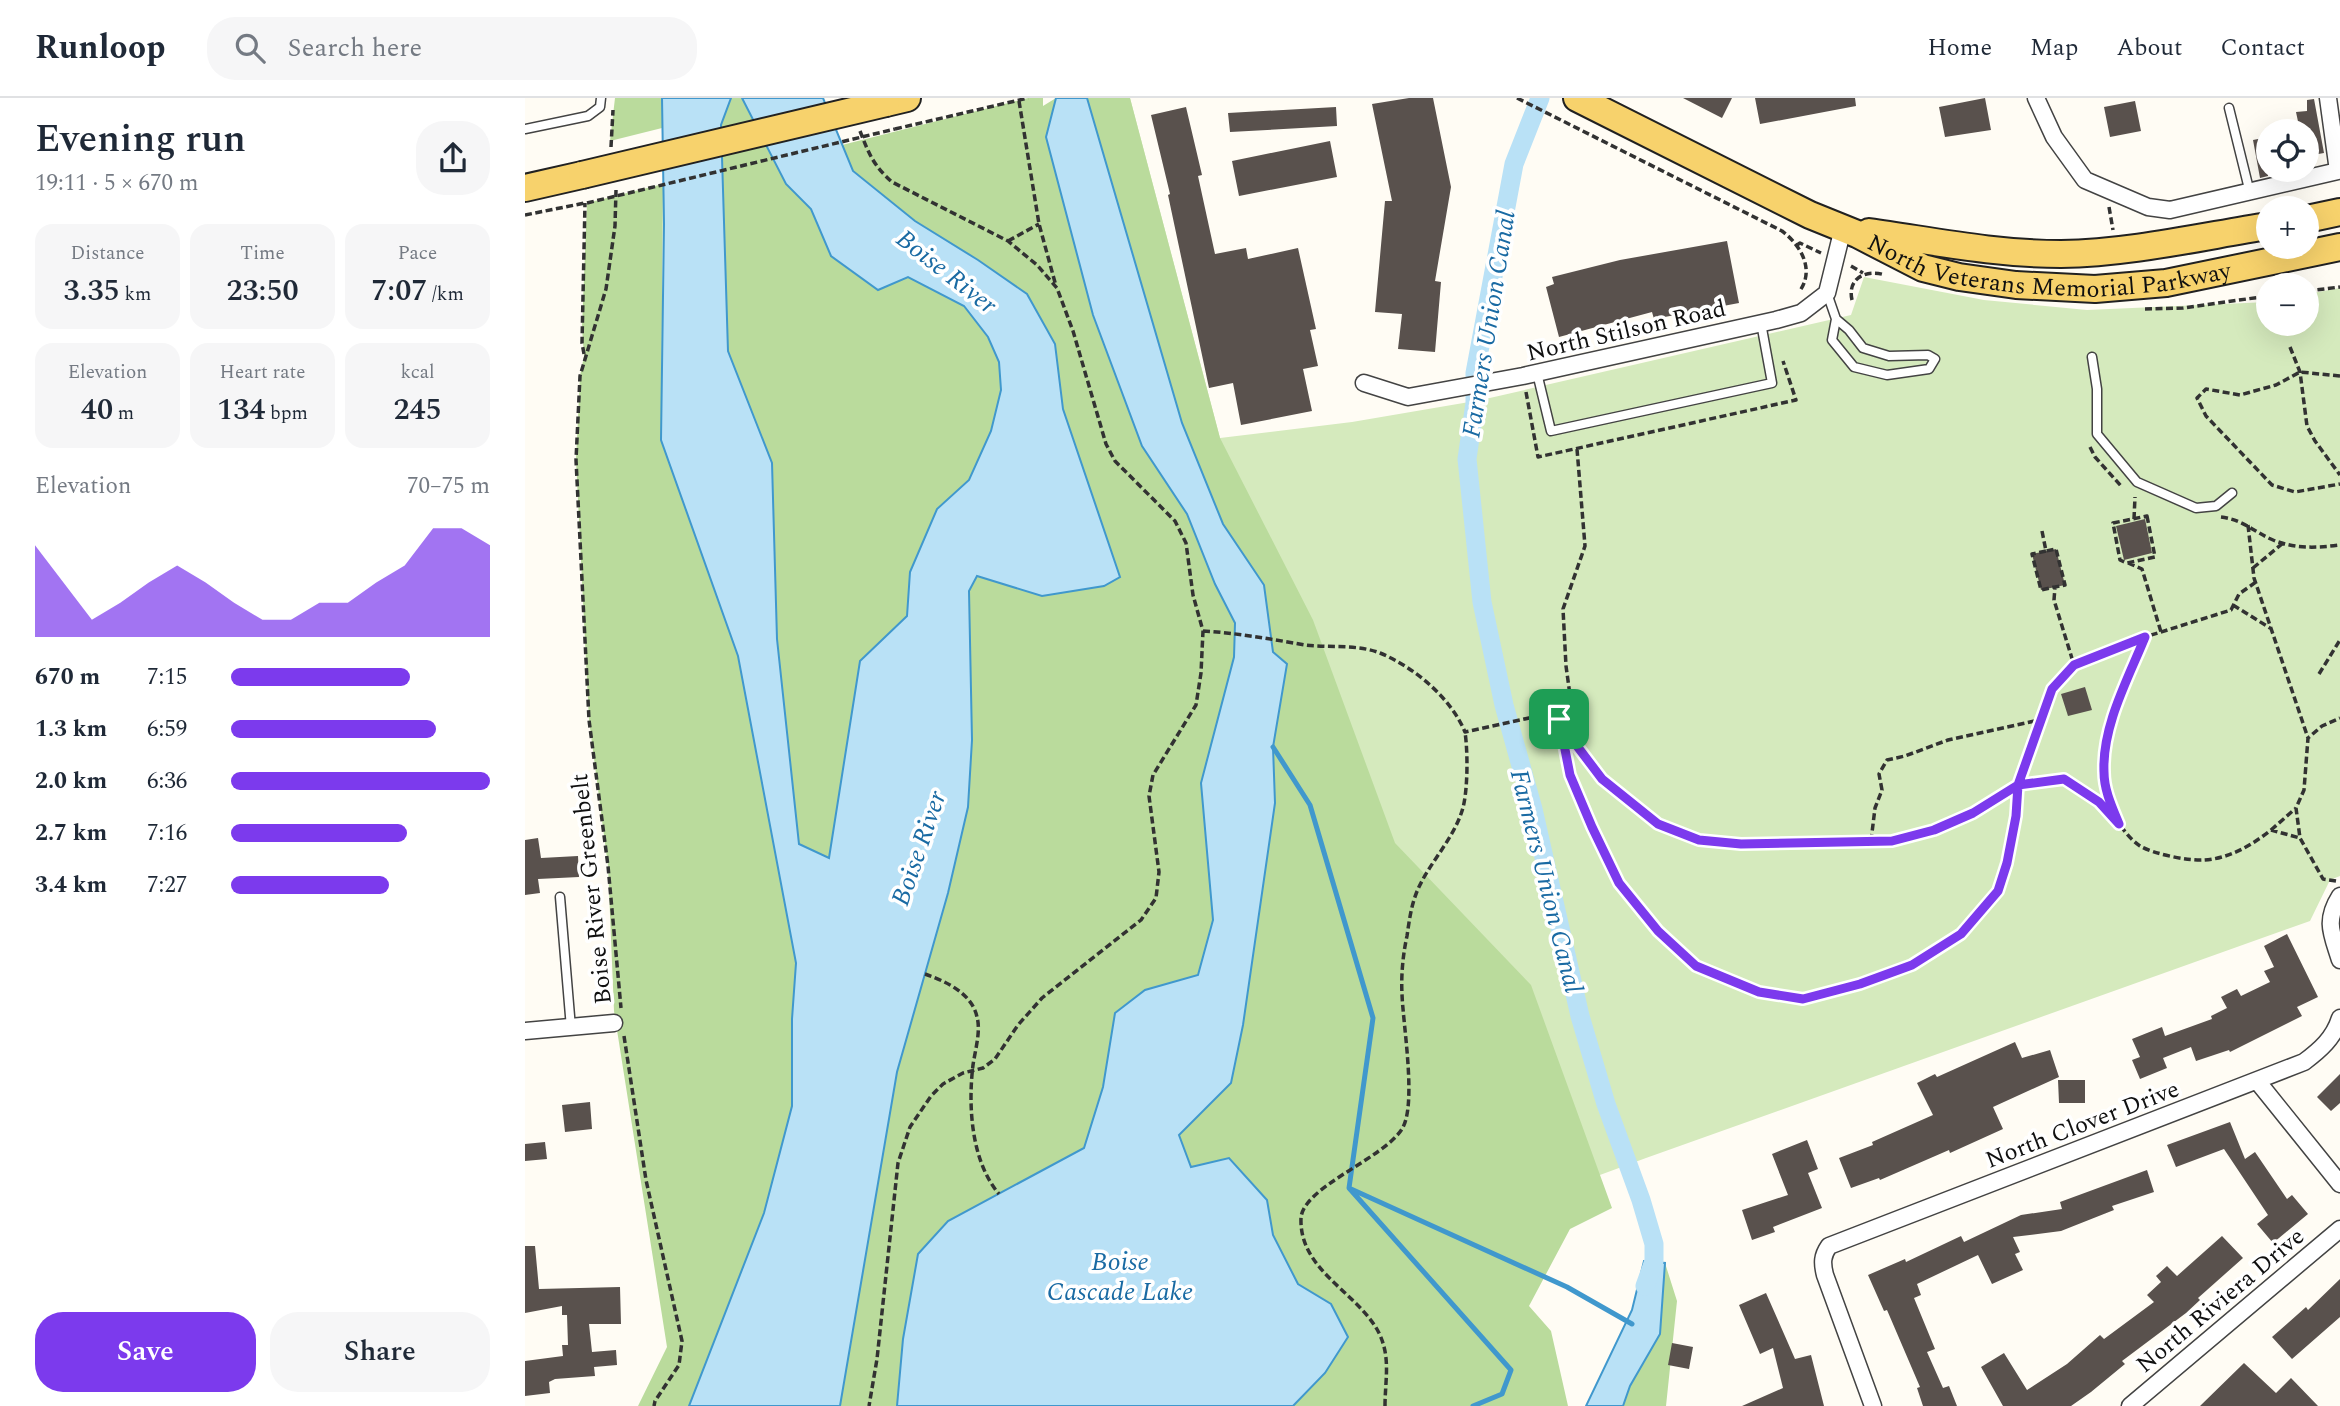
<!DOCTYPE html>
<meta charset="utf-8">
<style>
:root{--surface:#fff;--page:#f6f6f7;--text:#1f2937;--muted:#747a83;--line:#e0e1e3;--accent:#7c3aed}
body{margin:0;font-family:Spectral,serif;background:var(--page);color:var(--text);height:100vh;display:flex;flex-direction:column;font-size:26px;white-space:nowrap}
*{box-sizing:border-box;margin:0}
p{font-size:23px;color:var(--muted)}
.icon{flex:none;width:38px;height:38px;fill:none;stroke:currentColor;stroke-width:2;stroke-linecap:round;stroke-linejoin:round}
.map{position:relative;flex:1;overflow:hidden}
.sheet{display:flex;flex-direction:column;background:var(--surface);width:525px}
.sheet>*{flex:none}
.fabs{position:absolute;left:1731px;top:21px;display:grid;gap:14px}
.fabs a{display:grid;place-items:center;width:63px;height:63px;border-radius:50%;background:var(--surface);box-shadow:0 7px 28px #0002;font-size:35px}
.pin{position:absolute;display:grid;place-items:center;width:60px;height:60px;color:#fff;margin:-30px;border-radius:14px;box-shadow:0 4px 10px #0006}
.round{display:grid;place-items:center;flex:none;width:74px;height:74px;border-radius:28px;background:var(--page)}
.head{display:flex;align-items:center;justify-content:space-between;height:119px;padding:0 35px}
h1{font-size:38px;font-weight:600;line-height:52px}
.figures{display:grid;grid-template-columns:repeat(3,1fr);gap:10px;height:119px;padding:7px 35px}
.figures div{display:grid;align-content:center;border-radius:18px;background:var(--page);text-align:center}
.figures b{font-size:30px;font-weight:600}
.figures small{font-size:19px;font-weight:400}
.figures p{font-size:19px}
.chart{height:196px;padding:14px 35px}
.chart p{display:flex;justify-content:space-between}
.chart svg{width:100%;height:126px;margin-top:7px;fill:var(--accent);opacity:.7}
.primary-button{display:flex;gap:14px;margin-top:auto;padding:14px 35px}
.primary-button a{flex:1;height:80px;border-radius:28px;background:var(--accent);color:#fff;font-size:28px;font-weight:600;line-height:80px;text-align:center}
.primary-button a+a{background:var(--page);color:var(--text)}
ul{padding:0 35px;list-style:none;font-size:23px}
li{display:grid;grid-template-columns:112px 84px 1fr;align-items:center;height:52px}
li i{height:18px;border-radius:9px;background:var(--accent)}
header{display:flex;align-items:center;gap:42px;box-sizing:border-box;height:98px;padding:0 35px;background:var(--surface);border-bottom:2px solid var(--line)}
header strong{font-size:33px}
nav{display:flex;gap:38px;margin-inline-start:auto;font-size:24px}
.search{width:490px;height:63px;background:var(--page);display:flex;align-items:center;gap:18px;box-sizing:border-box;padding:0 24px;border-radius:28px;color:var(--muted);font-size:26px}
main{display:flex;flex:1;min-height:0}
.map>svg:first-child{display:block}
.green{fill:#d5eabd}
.forest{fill:#badb9c}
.water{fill:#b9e1f6;stroke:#4098cd;stroke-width:2}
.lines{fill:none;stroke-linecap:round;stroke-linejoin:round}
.stream{stroke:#4098cd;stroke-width:5}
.canal{stroke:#b9e1f6;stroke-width:19}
.building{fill:#59514d}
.lane-casing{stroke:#434343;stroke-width:11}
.street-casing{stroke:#434343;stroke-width:19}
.primary-casing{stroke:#212121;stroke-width:30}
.path{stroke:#323232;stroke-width:3.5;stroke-dasharray:7 3.5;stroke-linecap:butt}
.lane{stroke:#fff;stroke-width:8}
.street{stroke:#fff;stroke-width:16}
.primary{stroke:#f7d26c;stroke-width:26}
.primary-bridge-casing{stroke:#212121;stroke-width:30;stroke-linecap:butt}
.path-bridge{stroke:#323232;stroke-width:3.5;stroke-dasharray:7 3.5;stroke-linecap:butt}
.primary-bridge{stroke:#f7d26c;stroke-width:26}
.route-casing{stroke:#fff;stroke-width:14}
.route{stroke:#7c3aed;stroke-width:9}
.labels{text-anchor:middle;stroke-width:7;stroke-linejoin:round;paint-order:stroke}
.street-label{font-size:24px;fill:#101010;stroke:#fff}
.water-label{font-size:26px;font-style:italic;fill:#196aa3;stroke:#fff}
</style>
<header>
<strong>Runloop</strong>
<div class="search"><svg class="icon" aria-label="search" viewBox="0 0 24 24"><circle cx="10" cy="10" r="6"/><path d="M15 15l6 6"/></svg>Search here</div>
<nav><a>Home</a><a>Map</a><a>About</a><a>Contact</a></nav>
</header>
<main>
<section class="sheet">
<div class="head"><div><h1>Evening run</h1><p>19:11 · 5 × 670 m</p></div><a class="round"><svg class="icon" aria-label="share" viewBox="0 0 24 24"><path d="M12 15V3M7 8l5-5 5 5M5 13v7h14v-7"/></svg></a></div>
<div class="figures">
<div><p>Distance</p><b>3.35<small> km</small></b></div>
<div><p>Time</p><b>23:50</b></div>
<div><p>Pace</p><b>7:07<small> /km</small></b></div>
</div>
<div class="figures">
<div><p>Elevation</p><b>40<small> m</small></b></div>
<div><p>Heart rate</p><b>134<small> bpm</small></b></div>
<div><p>kcal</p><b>245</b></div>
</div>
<div class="chart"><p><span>Elevation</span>70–75 m</p>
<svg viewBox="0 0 160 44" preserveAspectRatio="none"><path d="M0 44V12L10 25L20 38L30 32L40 25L50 19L60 25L70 32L80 38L90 38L100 32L110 32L120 25L130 19L140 6L150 6L160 12V44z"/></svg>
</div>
<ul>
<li><b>670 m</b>7:15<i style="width:69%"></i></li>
<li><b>1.3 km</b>6:59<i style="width:79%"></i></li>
<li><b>2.0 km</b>6:36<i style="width:100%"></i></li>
<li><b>2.7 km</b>7:16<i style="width:68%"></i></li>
<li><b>3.4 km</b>7:27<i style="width:61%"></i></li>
</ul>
<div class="primary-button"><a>Save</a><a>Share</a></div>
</section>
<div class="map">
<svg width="1815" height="1308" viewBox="0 0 1815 1308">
<rect width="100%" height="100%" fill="#fffcf4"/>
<path class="green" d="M 562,0 L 605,0 L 695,340 L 827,324 L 956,302 L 1326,217 L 1339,179 L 1459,202 L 1562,212 L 1743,204 L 1743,226 L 1782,226 L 1782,196 L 1815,190 L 1815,778 L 1805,782 L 1785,823 L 1121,1060 L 806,1176 L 834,1308 L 315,1308 Z"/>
<path class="forest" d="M 90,0 L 137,0 L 137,30 L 85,43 Z
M 206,0 L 217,0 L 261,86 L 286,111 L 306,158 L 383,179 L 439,208 L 463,239 L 474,264 L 476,292 L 466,333 L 444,382 L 412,411 L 385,474 L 382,518 L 335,563 L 305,760 L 274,746 L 252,541 L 247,365 L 203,253 L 196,27 Z
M 503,0 L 518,0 L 518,8 L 531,0 L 521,39 L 617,348 L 662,416 L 690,486 L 710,525 L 709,559 L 676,685 L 688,822 L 673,877 L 620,892 L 578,989 L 559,1050 L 423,1123 L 378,1241 L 372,1308 L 315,1308 L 372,974 L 423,795 L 447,642 L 444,493 L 451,478 L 517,498 L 595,479 L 538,311 L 530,246 L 453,162 L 390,123 L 328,73 L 317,47 Z
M 555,0 L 605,0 L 695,340 L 788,522 L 870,745 L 1006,887 L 1087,1110 L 1045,1131 L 1004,1208 L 1026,1233 L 1043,1308 L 768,1308 L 800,1275 L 806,1206 L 773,1186 L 748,1137 L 742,1102 L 666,1070 L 653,1037 L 706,984 L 718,927 L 750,705 L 748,649 L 762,567 L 748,554 L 739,487 L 698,426 L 657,325 Z
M 138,86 L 136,342 L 213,558 L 271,865 L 267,921 L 267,1008 L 239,1115 L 164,1308 L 113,1308 L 142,1249 L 89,913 L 83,768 L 64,622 L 51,362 L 55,278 L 59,258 L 57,230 L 62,105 Z
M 1140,1165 L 1152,1203 L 1141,1308 L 1098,1308 L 1105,1288 L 1135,1236 Z"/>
<path class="water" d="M 137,0 L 206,0 L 196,27 L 203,253 L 247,365 L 252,541 L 274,746 L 304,760 L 335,563 L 382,518 L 385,474 L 412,411 L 444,382 L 466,333 L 476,292 L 474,264 L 463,239 L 439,208 L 383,179 L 353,192 L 306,158 L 286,111 L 261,86 L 217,0 L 298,0 L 328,73 L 390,123 L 453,162 L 502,196 L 530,246 L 538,311 L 595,479 L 579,488 L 517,498 L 452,478 L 444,493 L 447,642 L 443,709 L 423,795 L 372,974 L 315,1308 L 164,1308 L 239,1115 L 267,1008 L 267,921 L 271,865 L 213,558 L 136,342 L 139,126 Z
M 531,0 L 562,0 L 657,325 L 698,426 L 739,487 L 748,554 L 762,566 L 748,649 L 750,705 L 718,927 L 706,985 L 654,1037 L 666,1069 L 704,1060 L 742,1102 L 748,1137 L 773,1186 L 806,1206 L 823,1239 L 800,1275 L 768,1308 L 372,1308 L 378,1241 L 393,1156 L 423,1123 L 559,1050 L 578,989 L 590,915 L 620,892 L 673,877 L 688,822 L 676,685 L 709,559 L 710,525 L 690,486 L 662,416 L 617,348 L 568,217 L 521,39 Z
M 1119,1163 L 1140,1165 L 1135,1236 L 1105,1288 L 1098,1308 L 1061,1308 L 1107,1212 Z"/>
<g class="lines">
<path class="stream" d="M 748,649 L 785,707 L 848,920 L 824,1090 L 986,1272 L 977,1296 L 948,1308
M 826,1091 L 1042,1189 L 1107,1226"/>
<path class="canal" d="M 1015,0 L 989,66 L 950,275 L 950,305 L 942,361 L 957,504 L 979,607 L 1008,711 L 1055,918 L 1081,1006 L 1116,1102 L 1129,1146 L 1129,1163 L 1120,1188"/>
</g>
<path class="building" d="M 884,0 L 908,0 L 926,89 L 910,183 L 916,184 L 910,254 L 873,251 L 877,216 L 850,214 L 860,103 L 867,103 L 847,6 Z
M 1158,0 L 1207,0 L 1197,20 Z
M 1230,0 L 1330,0 L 1331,8 L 1235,26 Z
M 1460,0 L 1466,32 L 1420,39 L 1414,9 Z
M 1789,1 L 1799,55 L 1782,58 L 1782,33 L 1775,33 L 1771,14 L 1782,13 L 1782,2 Z
M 1610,3 L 1616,33 L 1585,39 L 1579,9 Z
M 661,9 L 677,77 L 673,78 L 690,156 L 721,150 L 723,161 L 773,150 L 791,231 L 785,232 L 793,268 L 778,271 L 787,313 L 716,327 L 708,285 L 684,290 L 643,97 L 645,96 L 626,17 Z
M 811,9 L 812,28 L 705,34 L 703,15 Z
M 1743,39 L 1743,78 L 1735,80 L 1728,42 Z
M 805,43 L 812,79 L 714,98 L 707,63 Z
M 1202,143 L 1214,205 L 1129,221 L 1127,214 L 1034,239 L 1021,189 L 1029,186 L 1027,179 L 1095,162 Z
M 1620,421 L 1627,455 L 1599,462 L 1591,428 Z
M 1531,451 L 1540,487 L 1516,492 L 1507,456 Z
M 1560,589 L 1567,612 L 1543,618 L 1536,596 Z
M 13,740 L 16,760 L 53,758 L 54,779 L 13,781 L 15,795 L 0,797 L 0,742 Z
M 1762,836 L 1793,899 L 1772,909 L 1777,918 L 1705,954 L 1704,952 L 1671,963 L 1666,949 L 1638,960 L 1642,970 L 1615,981 L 1607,962 L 1615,959 L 1607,941 L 1637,929 L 1640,938 L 1687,921 L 1686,918 L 1702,910 L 1696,899 L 1712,891 L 1716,898 L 1745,884 L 1739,873 L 1749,869 L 1739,848 Z
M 1490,944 L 1497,960 L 1525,952 L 1534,979 L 1468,1009 L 1478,1031 L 1425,1055 L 1424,1052 L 1355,1082 L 1354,1080 L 1326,1090 L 1314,1060 L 1348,1047 L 1347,1044 L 1408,1017 L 1392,985 L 1410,976 L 1412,979 Z
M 1815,976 L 1815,1005 L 1806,1013 L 1792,999 Z
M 1533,982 L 1560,982 L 1560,1005 L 1534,1005 Z
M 65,1004 L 67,1031 L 40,1034 L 37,1007 Z
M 1705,1024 L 1720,1061 L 1730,1054 L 1762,1101 L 1767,1097 L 1783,1116 L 1748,1145 L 1732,1126 L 1743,1117 L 1699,1051 L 1651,1069 L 1642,1047 Z
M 1282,1042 L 1293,1071 L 1283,1075 L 1297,1110 L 1248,1129 L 1250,1134 L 1227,1142 L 1217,1112 L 1263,1097 L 1247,1056 Z
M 20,1044 L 22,1061 L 0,1063 L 0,1046 Z
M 1622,1072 L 1629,1094 L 1587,1108 L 1589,1112 L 1536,1133 L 1488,1139 L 1495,1154 L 1490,1156 L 1498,1172 L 1467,1186 L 1453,1157 L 1392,1186 L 1396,1197 L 1389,1200 L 1410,1251 L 1402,1254 L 1418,1290 L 1424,1288 L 1432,1308 L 1398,1308 L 1392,1290 L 1395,1289 L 1362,1212 L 1359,1213 L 1343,1177 L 1380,1161 L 1381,1164 L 1436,1138 L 1439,1144 L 1496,1117 L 1537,1111 L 1535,1104 Z
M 1697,1138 L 1718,1160 L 1673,1200 L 1675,1202 L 1661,1215 L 1597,1263 L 1600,1266 L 1566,1294 L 1546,1308 L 1478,1308 L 1456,1269 L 1479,1255 L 1502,1292 L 1542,1266 L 1575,1237 L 1579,1241 L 1629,1204 L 1622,1197 L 1636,1184 L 1631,1178 L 1642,1168 L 1652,1178 Z
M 0,1148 L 10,1148 L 14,1191 L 95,1189 L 96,1226 L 64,1226 L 67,1254 L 91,1252 L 92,1267 L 69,1269 L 70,1278 L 30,1281 L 24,1284 L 25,1295 L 0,1298 L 0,1263 L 38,1258 L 37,1247 L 43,1247 L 42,1217 L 37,1217 L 37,1208 L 0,1215 Z
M 1815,1181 L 1815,1219 L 1767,1261 L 1747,1239 L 1781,1209 L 1783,1212 Z
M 1241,1195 L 1270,1261 L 1286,1257 L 1299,1308 L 1217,1308 L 1258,1290 L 1248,1250 L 1235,1256 L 1214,1207 Z
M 1147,1245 L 1168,1249 L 1164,1271 L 1143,1267 Z
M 1719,1265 L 1751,1295 L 1766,1280 L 1793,1308 L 1675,1308 Z"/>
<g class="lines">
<defs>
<path id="lane" d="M 1704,10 L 1725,95
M 0,31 L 63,18 L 75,9 L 76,0
M 1302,195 L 1311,221
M 1311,221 L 1324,232 L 1338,250 L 1364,258 L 1403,257 L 1410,261 L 1404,271 L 1362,277 L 1329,269 L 1307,242 Z
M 1567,259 L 1572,291 L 1572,336 L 1612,384 L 1671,410 L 1691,408 L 1707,395
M 1012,275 L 1026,333 L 1247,285 L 1236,225
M 35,799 L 46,930"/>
<path id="street" d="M 1511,0 L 1529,39 L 1560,82 L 1623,109 L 1645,112 L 1813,73 L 1803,0
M 839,285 L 883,299 L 998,278 L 1251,222 L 1276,215 L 1302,195 L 1318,130
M 1815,798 C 1799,823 1807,836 1815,862
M 0,933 L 89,925
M 1733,984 L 1815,1086
M 1348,1308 L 1300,1177 C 1297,1165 1297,1158 1304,1148 L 1779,964 C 1795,952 1809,940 1815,920
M 1605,1308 L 1815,1131"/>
<g id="primary">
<path id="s1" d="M 1052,0 L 1285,117 L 1332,136 L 1398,170 L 1434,179 L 1491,187 L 1570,191 L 1641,185 L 1815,149"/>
<path d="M 361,5 L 382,0"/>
<path d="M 0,90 L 57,77"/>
<path d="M 1782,121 L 1815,114"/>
<path d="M 1344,134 C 1408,143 1470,156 1536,156 C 1605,155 1674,139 1743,128"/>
</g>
</defs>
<use href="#lane" class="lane-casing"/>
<use href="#street" class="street-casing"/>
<use href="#primary" class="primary-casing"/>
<path class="path" d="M 992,0 L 1257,133 C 1277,148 1290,173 1274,194
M 494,3 L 514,126 L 531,188
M 370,31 L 503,0
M 335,33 C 344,56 348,67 367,84 L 483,143 L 512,167 L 532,190 L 548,233 L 581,346 L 590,363 L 650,423 L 661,445 L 668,497 L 678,533 L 676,575 L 671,607 L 628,677 L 624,698 L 634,774 L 631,800 L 616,822 L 517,900 L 493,927 L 470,961 L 458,970 L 438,975 L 418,986 L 406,998 L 385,1029 L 373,1065 L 352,1261 L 344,1308
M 86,49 L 88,12
M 91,92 L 90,128 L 81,191 L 55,278 L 51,362 L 64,622 L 83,768 L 96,910
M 1584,109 L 1588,132
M 0,117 L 60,105
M 483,143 L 514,126
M 1272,147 L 1275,145 L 1296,155
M 1326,168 L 1338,175
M 1782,193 L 1815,189
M 1327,202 C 1322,180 1341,171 1360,177
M 1620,211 L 1658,210 L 1743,198
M 1765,249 L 1775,274 L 1782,328 L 1790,343 L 1815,377
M 59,256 L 57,245 L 60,105
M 1815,278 L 1775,274 L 1751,287 L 1715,297 L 1681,291 L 1672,300 L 1681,318 L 1747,387 L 1770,394 L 1815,386
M 1001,294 L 1013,359 L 1271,302 L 1258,263
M 1565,349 L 1570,359 L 1597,389
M 1052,351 L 1060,448 L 1038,511 L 1041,568 L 1052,648 L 1077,681 L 1133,726 L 1174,742 L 1216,746 L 1367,743 L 1408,732 L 1448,715 L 1493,687 L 1527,591 L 1549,567 L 1620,539 L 1706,512 L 1714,496 L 1731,484
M 1622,418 L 1630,459 L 1602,465 L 1595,462 L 1588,425 Z
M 1696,419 C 1719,422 1729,434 1748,442 C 1770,451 1791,450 1815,447
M 1609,421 L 1610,399
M 1723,427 L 1729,480 L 1783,640
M 1517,433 L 1521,453 L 1531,451 L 1540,487 L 1530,489 L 1529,502 L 1549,567
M 1521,453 L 1507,456 L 1516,492 L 1529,489
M 1603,465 L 1617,471 L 1636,534
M 1728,470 L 1758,445
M 1708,507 L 1745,530
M 678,533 C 712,535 746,541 780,547 C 804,550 832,546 855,555 C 889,569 926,600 940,634 L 1004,620 L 1034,621
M 1620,539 C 1603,581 1579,626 1579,672 C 1578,699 1593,733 1615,748 C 1628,756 1664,763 1678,762 C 1704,761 1727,747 1746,732 L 1775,740
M 1794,576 L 1815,542
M 1048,617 L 1034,621 L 1045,677 L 1067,729 L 1094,785 L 1133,833 L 1171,868 L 1234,894 L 1278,901 L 1335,886 L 1386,867 L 1436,837 L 1473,793 L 1482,766 L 1491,718 L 1493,687 L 1539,681 L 1574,704 L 1594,726
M 1746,732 L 1771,710
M 1346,743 L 1350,710 L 1357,692 L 1354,676 L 1362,662 L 1380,658 L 1423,642 L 1514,622
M 1811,783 L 1798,781 L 1775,740 L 1771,710 L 1779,692 L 1783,640 L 1797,628 L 1815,620
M 400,876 C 420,883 447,895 452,919 C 456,933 450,953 448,967 C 443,1008 446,1063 474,1096
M 99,938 L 121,1082 L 157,1243 L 154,1267 L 130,1303 L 129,1308
M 860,1308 C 860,1282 866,1260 854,1235 C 833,1194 774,1173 776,1120 C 778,1089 858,1061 877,1031 C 892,1007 878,927 877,896 C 876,877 878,856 882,838 C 884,824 886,809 891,796 C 902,767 927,744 937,713 C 943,695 943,654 940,634"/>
<use href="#lane" class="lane"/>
<use href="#street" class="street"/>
<use href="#primary" class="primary"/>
<defs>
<path id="primary-bridge" d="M 57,77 L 361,5"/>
</defs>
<use href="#primary-bridge" class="primary-bridge-casing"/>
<path class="path-bridge" d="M 62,105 L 370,31"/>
<use href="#primary-bridge" class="primary-bridge"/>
</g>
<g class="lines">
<defs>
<path id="route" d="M 1034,621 L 1048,617 L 1052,648 L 1077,681 L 1133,726 L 1174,742 L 1216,746 L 1367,743 L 1409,732 L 1448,715 L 1493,687 L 1539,681 L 1574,704 L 1594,726 C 1587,709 1579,692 1579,674 C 1577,628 1603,581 1620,539 L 1549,567 L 1527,591 L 1493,687 L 1491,718 L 1482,765 L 1473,793 L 1436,836 L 1387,867 L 1335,886 L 1278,901 L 1234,894 L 1171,868 L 1133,833 L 1094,785 L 1067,729 L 1045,677 L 1034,621"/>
</defs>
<use href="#route" class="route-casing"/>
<use href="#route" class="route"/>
</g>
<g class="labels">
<g class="street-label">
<text dy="8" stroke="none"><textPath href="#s1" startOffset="511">North Veterans Memorial Parkway</textPath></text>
<text transform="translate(1101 232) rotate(-13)" y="8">North Stilson Road</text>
<text transform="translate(66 791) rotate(-96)" y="8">Boise River Greenbelt</text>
<text transform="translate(1557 1026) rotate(-21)" y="8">North Clover Drive</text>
<text transform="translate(1695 1202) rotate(-40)" y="8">North Riviera Drive</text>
</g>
<g class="water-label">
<text transform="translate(422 173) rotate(38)" y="9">Boise River</text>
<text transform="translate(963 226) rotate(-81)" y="9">Farmers Union Canal</text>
<text transform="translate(393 750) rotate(-71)" y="9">Boise River</text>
<text transform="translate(1022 783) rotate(76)" y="9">Farmers Union Canal</text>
<text x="595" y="1172">Boise<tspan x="595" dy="30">Cascade Lake</tspan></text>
</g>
</g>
</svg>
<div class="fabs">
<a><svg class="icon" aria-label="locate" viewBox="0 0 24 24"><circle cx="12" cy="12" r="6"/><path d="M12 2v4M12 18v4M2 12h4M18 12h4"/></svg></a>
<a>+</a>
<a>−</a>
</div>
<div class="pin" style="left:1034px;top:621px;background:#1e9e55"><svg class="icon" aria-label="arrive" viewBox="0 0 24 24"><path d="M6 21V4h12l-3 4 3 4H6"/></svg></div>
</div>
</main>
